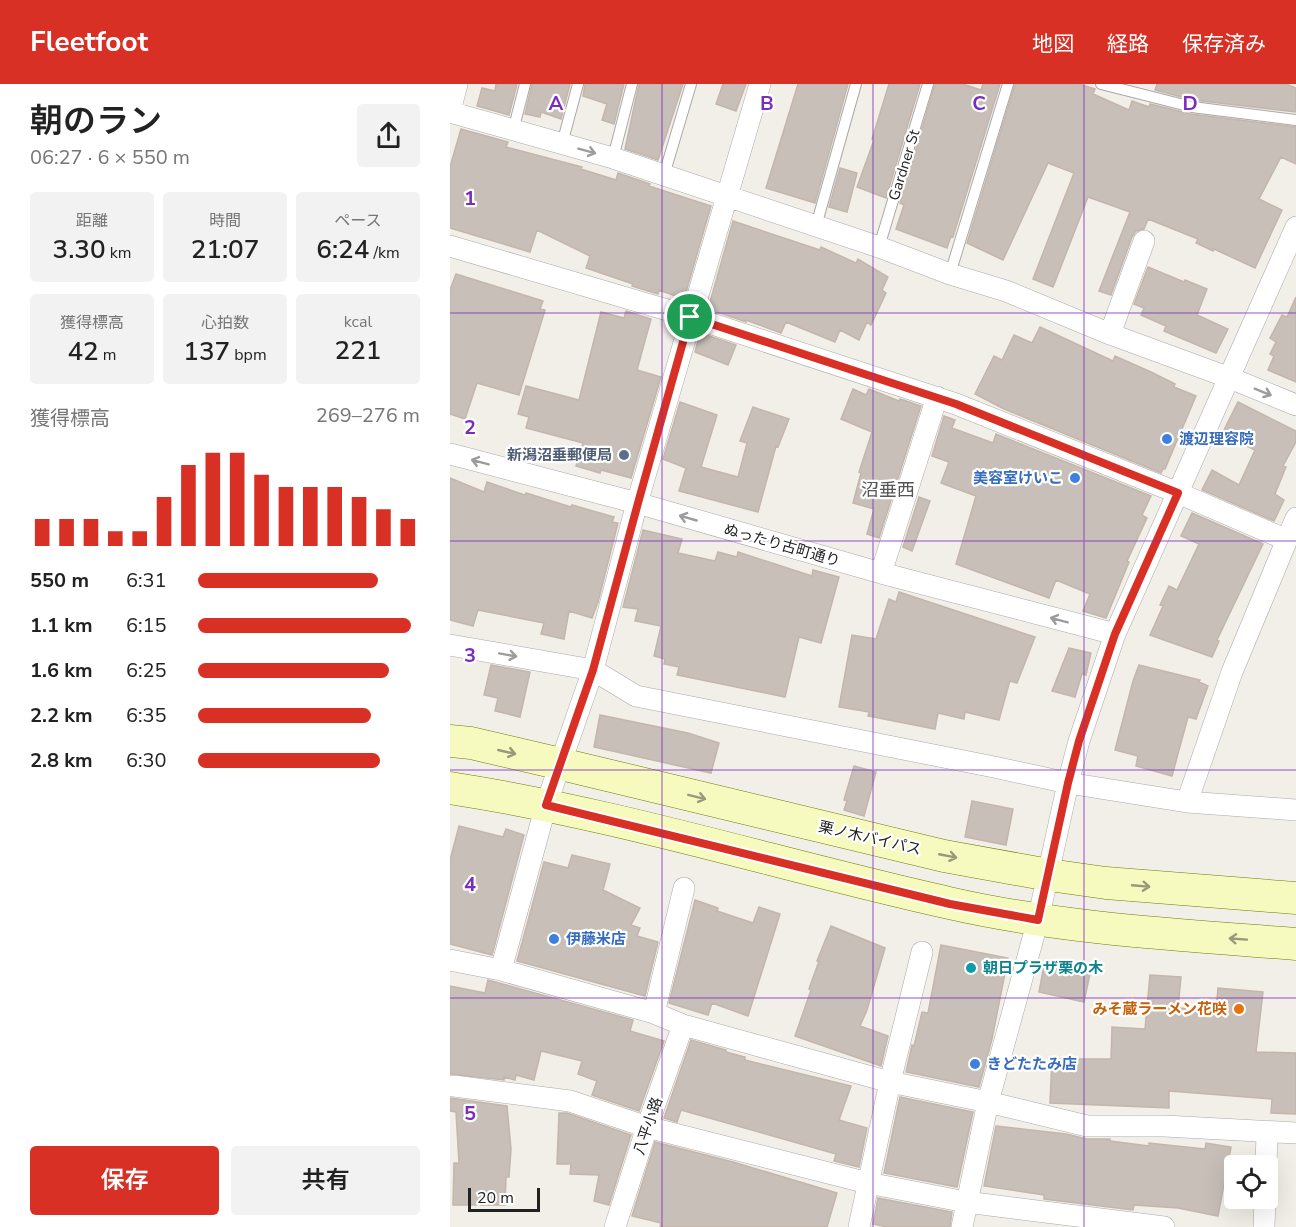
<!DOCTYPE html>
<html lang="ja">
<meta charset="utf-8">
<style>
:root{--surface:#fff;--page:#f2f2f2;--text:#222;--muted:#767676;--accent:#d93025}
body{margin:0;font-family:"Nunito Sans","Noto Sans JP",sans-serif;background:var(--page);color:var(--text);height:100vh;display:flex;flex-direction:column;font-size:22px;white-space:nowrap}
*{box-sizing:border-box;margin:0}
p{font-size:20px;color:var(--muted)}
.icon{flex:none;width:33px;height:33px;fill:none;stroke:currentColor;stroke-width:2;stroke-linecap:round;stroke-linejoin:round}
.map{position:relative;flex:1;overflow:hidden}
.side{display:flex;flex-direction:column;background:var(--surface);width:450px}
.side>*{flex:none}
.buttons{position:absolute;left:774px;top:1071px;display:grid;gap:12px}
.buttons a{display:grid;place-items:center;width:54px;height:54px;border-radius:6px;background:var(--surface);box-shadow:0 6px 24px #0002;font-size:30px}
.scale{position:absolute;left:18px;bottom:15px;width:72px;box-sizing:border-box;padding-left:6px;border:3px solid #222;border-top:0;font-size:16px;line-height:21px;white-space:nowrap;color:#222;-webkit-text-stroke:4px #fff;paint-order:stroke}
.pin{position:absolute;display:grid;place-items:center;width:51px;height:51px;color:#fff;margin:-26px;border:3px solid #fff;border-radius:50%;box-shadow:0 2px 6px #0007}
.round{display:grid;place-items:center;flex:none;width:63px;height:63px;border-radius:6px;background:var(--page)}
.head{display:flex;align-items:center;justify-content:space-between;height:102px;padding:0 30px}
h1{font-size:33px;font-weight:600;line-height:45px}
.stats{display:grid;grid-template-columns:repeat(3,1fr);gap:9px;height:102px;padding:6px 30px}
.stats div{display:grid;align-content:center;border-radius:6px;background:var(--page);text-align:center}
.stats b{font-size:26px;font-weight:600}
.stats small{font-size:16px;font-weight:400}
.stats p{font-size:16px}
.chart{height:168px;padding:12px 30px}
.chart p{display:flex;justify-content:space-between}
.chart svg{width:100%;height:108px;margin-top:6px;stroke:var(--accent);stroke-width:6}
.action{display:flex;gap:12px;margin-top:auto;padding:12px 30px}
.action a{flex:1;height:69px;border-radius:6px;background:var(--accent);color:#fff;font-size:24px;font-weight:600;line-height:69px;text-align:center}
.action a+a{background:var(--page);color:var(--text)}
ul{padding:0 30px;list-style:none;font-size:20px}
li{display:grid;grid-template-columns:96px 72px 1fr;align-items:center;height:45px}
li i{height:15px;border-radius:8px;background:var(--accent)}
header{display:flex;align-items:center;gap:36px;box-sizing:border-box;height:84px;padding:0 30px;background:var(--accent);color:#fff}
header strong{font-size:28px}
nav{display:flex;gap:33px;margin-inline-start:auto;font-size:21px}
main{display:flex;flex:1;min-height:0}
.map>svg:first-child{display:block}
.building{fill:#c7bfb8;stroke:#c4b6ab;stroke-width:1.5}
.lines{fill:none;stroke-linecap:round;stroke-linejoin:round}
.lane-casing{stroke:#a9a9a9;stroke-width:12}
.street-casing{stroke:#a9a9a9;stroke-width:22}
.secondary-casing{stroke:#707d05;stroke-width:33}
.lane{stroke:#fff;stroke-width:10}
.street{stroke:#fff;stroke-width:21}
.secondary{stroke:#f7fabf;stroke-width:32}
.oneway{stroke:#9c9c9c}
.oneway2{stroke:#979978}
.route-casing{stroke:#fff;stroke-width:12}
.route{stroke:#d93025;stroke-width:8}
.grid{fill:none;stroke:#7b2cbf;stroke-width:1.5;stroke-opacity:0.55}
.shop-dot{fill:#3f7fe0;stroke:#fff;stroke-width:2}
.service-dot{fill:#5c6f8a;stroke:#fff;stroke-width:2}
.culture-dot{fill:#0f9aa8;stroke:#fff;stroke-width:2}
.food-dot{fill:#e8710a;stroke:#fff;stroke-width:2}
.labels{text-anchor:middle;stroke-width:4.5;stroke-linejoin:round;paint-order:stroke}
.street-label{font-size:15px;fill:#222;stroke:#fff}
.shop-label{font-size:15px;font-weight:bold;fill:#366cbe;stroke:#fff;text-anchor:start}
.service-label{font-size:15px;font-weight:bold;fill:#4e5e75;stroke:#fff;text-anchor:end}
.culture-label{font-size:15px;font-weight:bold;fill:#0d838f;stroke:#fff;text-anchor:start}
.food-label{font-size:15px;font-weight:bold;fill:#c56008;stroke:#fff;text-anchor:end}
.quarter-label{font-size:18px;fill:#555;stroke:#fff}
.grid-label{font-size:20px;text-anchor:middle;font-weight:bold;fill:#7b2cbf;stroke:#fff;stroke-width:4.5;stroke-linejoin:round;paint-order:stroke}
</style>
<header>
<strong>Fleetfoot</strong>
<nav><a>地図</a><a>経路</a><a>保存済み</a></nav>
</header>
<main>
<section class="side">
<div class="head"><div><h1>朝のラン</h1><p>06:27 · 6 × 550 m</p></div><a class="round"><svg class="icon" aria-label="share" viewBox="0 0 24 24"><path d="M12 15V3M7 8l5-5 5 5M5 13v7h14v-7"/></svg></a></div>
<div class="stats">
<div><p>距離</p><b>3.30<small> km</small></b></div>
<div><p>時間</p><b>21:07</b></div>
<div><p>ペース</p><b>6:24<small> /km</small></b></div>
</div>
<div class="stats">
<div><p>獲得標高</p><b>42<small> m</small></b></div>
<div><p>心拍数</p><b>137<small> bpm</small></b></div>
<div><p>kcal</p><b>221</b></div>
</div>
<div class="chart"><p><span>獲得標高</span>269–276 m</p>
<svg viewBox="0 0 160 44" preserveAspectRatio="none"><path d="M5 44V33M15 44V33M25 44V33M35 44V38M45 44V38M55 44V24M65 44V11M75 44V6M85 44V6M95 44V15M105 44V20M115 44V20M125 44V20M135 44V24M145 44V29M155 44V33"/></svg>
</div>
<ul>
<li><b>550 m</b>6:31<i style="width:81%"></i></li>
<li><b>1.1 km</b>6:15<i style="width:96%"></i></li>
<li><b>1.6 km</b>6:25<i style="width:86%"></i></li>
<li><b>2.2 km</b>6:35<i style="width:78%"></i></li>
<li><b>2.8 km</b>6:30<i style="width:82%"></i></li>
</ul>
<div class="action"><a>保存</a><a>共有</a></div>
</section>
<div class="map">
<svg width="846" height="1143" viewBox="0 0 846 1143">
<rect width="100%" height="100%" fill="#f2efe9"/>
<path class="building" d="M 46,0 L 67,0 L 59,31 L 27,22 L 32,4 L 45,7 Z
M 82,0 L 120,0 L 111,35 L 91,28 L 90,33 L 75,30 Z
M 135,0 L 174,0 L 164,40 L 152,36 L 157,20 L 133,12 Z
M 189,0 L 233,0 L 208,76 L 175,65 Z
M 273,0 L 296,0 L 286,27 L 266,20 Z
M 348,0 L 398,0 L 365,119 L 316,104 Z
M 439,0 L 470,0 L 436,114 L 407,103 L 424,56 L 422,55 Z
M 485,0 L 513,0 L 531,6 L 533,0 L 550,0 L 503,153 L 501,152 L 497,164 L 446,145 L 454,121 L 450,119 Z
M 565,0 L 629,0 L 645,5 L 643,10 L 679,26 L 682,17 L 699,23 L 700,20 L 741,30 L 846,43 L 846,80 L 831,73 L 809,115 L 832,126 L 805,184 L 764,165 L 763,167 L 746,159 L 748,155 L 698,135 L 694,145 L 686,147 L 682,153 L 661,211 L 649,207 L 680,128 L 638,113 L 603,203 L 583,195 L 624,89 L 598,79 L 553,176 L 517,159 Z
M 707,0 L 836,0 L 846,4 L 846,28 L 743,16 L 705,6 Z
M 11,45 L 58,58 L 56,63 L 132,83 L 131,85 L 166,96 L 168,89 L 200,100 L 199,102 L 261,122 L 234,215 L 209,206 L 208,210 L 182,202 L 183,200 L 136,184 L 140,172 L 87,146 L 80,168 L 0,144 L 0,83 Z
M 390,84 L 407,89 L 397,128 L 379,123 Z
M 283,137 L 370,166 L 371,163 L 406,179 L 408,175 L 438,193 L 432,206 L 436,209 L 421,241 L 417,238 L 409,256 L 390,246 L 385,258 L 336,238 L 331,249 L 296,236 L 296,238 L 258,225 Z
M 698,183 L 734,198 L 735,196 L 757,205 L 747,231 L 778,245 L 766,269 L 714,247 L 716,242 L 691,231 L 694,224 L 684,220 Z
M 6,190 L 93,217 L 90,225 L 95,226 L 69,311 L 27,299 L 15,335 L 0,330 L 0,206 Z
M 846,213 L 846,298 L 818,286 L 824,272 L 820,270 L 826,258 L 820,254 L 832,231 L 837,233 Z
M 176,227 L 201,235 L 187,286 L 211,293 L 181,394 L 151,386 L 150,389 L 126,382 L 133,359 L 76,344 L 79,333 L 68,330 L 76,302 L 129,316 L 151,228 L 174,234 Z
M 590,243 L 663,277 L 665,272 L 701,288 L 725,300 L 724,303 L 746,312 L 715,385 L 713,385 L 711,389 L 554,325 L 525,310 L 544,272 L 552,276 L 564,251 L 582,259 Z
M 250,249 L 286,261 L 278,281 L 245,268 Z
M 403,305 L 416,311 L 419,305 L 449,317 L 450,315 L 471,322 L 429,454 L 417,450 L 424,425 L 403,419 L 411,389 L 409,388 L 422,348 L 391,335 Z
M 230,318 L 267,331 L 251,383 L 288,393 L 297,359 L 290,357 L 303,323 L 339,335 L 328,363 L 326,362 L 308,428 L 229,407 L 236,384 L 213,375 Z
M 788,318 L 846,347 L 846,358 L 833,382 L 836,383 L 825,410 L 834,416 L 824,437 L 752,406 L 762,386 L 789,401 L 805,366 L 772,350 Z
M 494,332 L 505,336 L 502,344 L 543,359 L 546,350 L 701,412 L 692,431 L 697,434 L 677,477 L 679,478 L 656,534 L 633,527 L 640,510 L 606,496 L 599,514 L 506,480 L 526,412 L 491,399 L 499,378 L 482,372 Z
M 0,394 L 34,408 L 37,398 L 75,411 L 76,409 L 121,423 L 122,421 L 164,433 L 162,438 L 168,439 L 148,518 L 142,534 L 119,527 L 114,555 L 91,550 L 94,539 L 28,526 L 23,542 L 0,536 Z
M 469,413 L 480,417 L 462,467 L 453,463 Z
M 742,429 L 813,460 L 767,556 L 769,557 L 762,573 L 700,551 L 713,522 L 710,521 L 719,502 L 727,506 L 749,460 L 731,452 Z
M 193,446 L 232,455 L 228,469 L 265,477 L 268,468 L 287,473 L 288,468 L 362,492 L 363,486 L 389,493 L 371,559 L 349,553 L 335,613 L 227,591 L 229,583 L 214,580 L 215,575 L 204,572 L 211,542 L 185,537 L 188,525 L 173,523 Z
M 449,508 L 585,553 L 567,599 L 560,597 L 559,600 L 549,636 L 515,628 L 514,635 L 488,629 L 485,645 L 418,632 L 419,628 L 389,623 L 402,551 L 426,555 L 439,515 L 446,518 Z
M 619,564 L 641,569 L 636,591 L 632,590 L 625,613 L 602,607 Z
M 41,581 L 80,588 L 70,633 L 45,627 L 48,614 L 34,611 Z
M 689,581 L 750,596 L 749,598 L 758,602 L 746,635 L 738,633 L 722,692 L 686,682 L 688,672 L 665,666 L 683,597 Z
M 150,631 L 238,649 L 269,659 L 261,689 L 144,663 Z
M 404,682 L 426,688 L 414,732 L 394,726 L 397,717 L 394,716 Z
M 522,717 L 563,725 L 556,761 L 515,753 Z
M 9,742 L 53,753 L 56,745 L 74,751 L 42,871 L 0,860 L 0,776 Z
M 122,771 L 160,780 L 153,806 L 190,824 L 181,841 L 190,844 L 187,852 L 208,858 L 195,912 L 67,877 L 94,778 L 118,784 Z
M 245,816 L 268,824 L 267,827 L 303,839 L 309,823 L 330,830 L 298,932 L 262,919 L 258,931 L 219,919 Z
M 381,842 L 435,864 L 417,926 L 410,942 L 438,952 L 431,982 L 345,952 L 361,906 L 359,905 L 369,877 L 367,877 Z
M 491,861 L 558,874 L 542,955 L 529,1003 L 456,988 L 462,961 L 464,962 L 472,928 L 478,929 Z
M 594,881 L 619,887 L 620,881 L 641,885 L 634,918 L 589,908 Z
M 700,891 L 731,893 L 728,924 L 766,926 L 768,904 L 813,908 L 806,968 L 846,969 L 846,1030 L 821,1029 L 822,1015 L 719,1007 L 719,1024 L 600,1019 L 602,975 L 661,975 L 662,943 L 695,945 Z
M 38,896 L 183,936 L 180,947 L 214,957 L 189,1027 L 142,1011 L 147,997 L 128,990 L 132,977 L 91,967 L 84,996 L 66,991 L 65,996 L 54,993 L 54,996 L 0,990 L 0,902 L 35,909 Z
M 241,956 L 276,966 L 276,968 L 295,973 L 295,976 L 401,1002 L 389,1036 L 417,1044 L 409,1083 L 384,1077 L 386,1070 L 231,1026 L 227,1038 L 214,1034 Z
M 450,1013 L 523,1028 L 507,1103 L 434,1089 Z
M 0,1014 L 57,1022 L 61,1065 L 59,1093 L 56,1093 L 55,1121 L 3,1121 L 4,1079 L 9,1079 L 6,1028 L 0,1027 Z
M 109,1029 L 117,1029 L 181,1051 L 159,1121 L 144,1117 L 149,1091 L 120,1090 L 121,1080 L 107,1080 Z
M 546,1042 L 616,1050 L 637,1055 L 660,1055 L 660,1057 L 699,1062 L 699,1059 L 755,1065 L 756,1059 L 781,1063 L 768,1132 L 728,1124 L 684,1121 L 683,1126 L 594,1115 L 594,1111 L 534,1102 Z
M 205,1058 L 283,1078 L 387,1109 L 377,1143 L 210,1143 L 211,1139 L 182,1132 Z
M 428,1114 L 502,1128 L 500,1143 L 437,1143 L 423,1140 Z"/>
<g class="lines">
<defs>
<path id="lane" d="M 651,0 L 742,23 L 846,36
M 63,47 L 75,0
M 112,60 L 128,0
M 163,74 L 182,0
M 214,91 L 241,0
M 366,142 L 406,0
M 429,163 L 478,0
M 500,190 L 558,0"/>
<path id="street" d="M 0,27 L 7,0
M 0,28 L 163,74 L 429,163 L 500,190 L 556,207 L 660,250 L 780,294 L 846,321
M 0,162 L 241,233 L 506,320 L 728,409 L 837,456
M 660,250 L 694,157
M 0,370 L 187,419 L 431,489 L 665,550
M 431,489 L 487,313
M 0,561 L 143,586 L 186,612 L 544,683 L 618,699 L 737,718 L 846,726
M 737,718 L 782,588 L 846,434
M 0,876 L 51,886 L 204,929 L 233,941 L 440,998 L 538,1018 L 637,1042 L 714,1042 L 846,1049
M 51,886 L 96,721 L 143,586 L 187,419 L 310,0
M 204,929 L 234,804
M 4,1002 L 120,1017 L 197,1043 L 418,1099 L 516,1118 L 714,1143
M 816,1082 L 817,1048
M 165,1143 L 197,1043 L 233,941
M 409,1143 L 440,998 L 472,868
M 512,1143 L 538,1018 L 588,836 L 618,699 L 629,657 L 665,550 L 846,143
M 814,1143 L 815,1114"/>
<path id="secondary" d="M 0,657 L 21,659 L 111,680 L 494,772 L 599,791 L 656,799 L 846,814
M 0,704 C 169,730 333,782 499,819 C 613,845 730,851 846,860"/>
</defs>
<use href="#lane" class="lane-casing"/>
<use href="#street" class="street-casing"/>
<use href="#secondary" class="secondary-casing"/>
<use href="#lane" class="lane"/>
<use href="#street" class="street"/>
<use href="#secondary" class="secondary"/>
</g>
<defs><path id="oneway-shaft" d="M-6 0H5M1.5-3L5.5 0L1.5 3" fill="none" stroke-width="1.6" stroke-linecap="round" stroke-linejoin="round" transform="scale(1.5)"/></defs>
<g class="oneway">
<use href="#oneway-shaft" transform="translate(137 67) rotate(15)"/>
<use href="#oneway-shaft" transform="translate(813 308) rotate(22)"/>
<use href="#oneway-shaft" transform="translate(30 378) rotate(-165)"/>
<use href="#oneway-shaft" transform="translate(238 434) rotate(-164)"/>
<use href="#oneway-shaft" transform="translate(609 536) rotate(-165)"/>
<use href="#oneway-shaft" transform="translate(58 571) rotate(10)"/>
</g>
<g class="oneway2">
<use href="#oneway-shaft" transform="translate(57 668) rotate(13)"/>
<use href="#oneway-shaft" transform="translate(247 713) rotate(14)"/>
<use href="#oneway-shaft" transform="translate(498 772) rotate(11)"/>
<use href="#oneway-shaft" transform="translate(691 802) rotate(5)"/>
<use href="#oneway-shaft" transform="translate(788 855) rotate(-176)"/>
</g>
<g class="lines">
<defs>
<path id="route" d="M 240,233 L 506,320 L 728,409 L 665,550 L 629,657 L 618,699 L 588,836 L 500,820 L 96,721 L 143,586 L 188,419 Z"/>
</defs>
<use href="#route" class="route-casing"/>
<use href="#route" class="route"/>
</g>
<path class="grid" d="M 212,0 L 212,1143M 423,0 L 423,1143M 634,0 L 634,1143M 0,229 L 846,229M 0,457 L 846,457M 0,686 L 846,686M 0,914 L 846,914"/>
<g class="shop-dot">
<circle cx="717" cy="355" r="6"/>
<circle cx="625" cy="394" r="6"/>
<circle cx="104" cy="855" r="6"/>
<circle cx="525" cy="980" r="6"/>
</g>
<circle class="service-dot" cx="174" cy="371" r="6"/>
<circle class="culture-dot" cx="521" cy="884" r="6"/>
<circle class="food-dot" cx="789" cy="925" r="6"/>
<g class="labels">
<g class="street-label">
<text transform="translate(454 81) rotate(-73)" y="5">Gardner St</text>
<text transform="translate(332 461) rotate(16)" y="5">ぬったり古町通り</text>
<text transform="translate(420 754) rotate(13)" y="5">栗ノ木バイパス</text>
<text transform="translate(198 1042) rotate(-71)" y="5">八平小路</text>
</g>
<g class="shop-label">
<text x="729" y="360">渡辺理容院</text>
<text x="613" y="399" text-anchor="end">美容室けいこ</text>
<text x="116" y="860">伊藤米店</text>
<text x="537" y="985">きどたたみ店</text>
</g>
<g class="service-label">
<text x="162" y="376">新潟沼垂郵便局</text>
</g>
<g class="culture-label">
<text x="533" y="889">朝日プラザ栗の木</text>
</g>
<g class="food-label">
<text x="777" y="930">みそ蔵ラーメン花咲</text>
</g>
<g class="quarter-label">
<text x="438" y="412">沼垂西</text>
</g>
</g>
<g class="grid-label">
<text x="106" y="26">A</text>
<text x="317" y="26">B</text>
<text x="529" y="26">C</text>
<text x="740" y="26">D</text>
<text x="20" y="121">1</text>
<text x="20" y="350">2</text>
<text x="20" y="578">3</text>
<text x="20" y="807">4</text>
<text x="20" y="1036">5</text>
</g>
</svg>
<div class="buttons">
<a><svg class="icon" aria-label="locate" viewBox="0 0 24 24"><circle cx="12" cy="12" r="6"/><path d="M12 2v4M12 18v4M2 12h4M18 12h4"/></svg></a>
</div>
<div class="scale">20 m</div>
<div class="pin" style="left:240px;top:233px;background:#1e9e55"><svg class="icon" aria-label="arrive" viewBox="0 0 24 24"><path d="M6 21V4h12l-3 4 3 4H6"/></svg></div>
</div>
</main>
